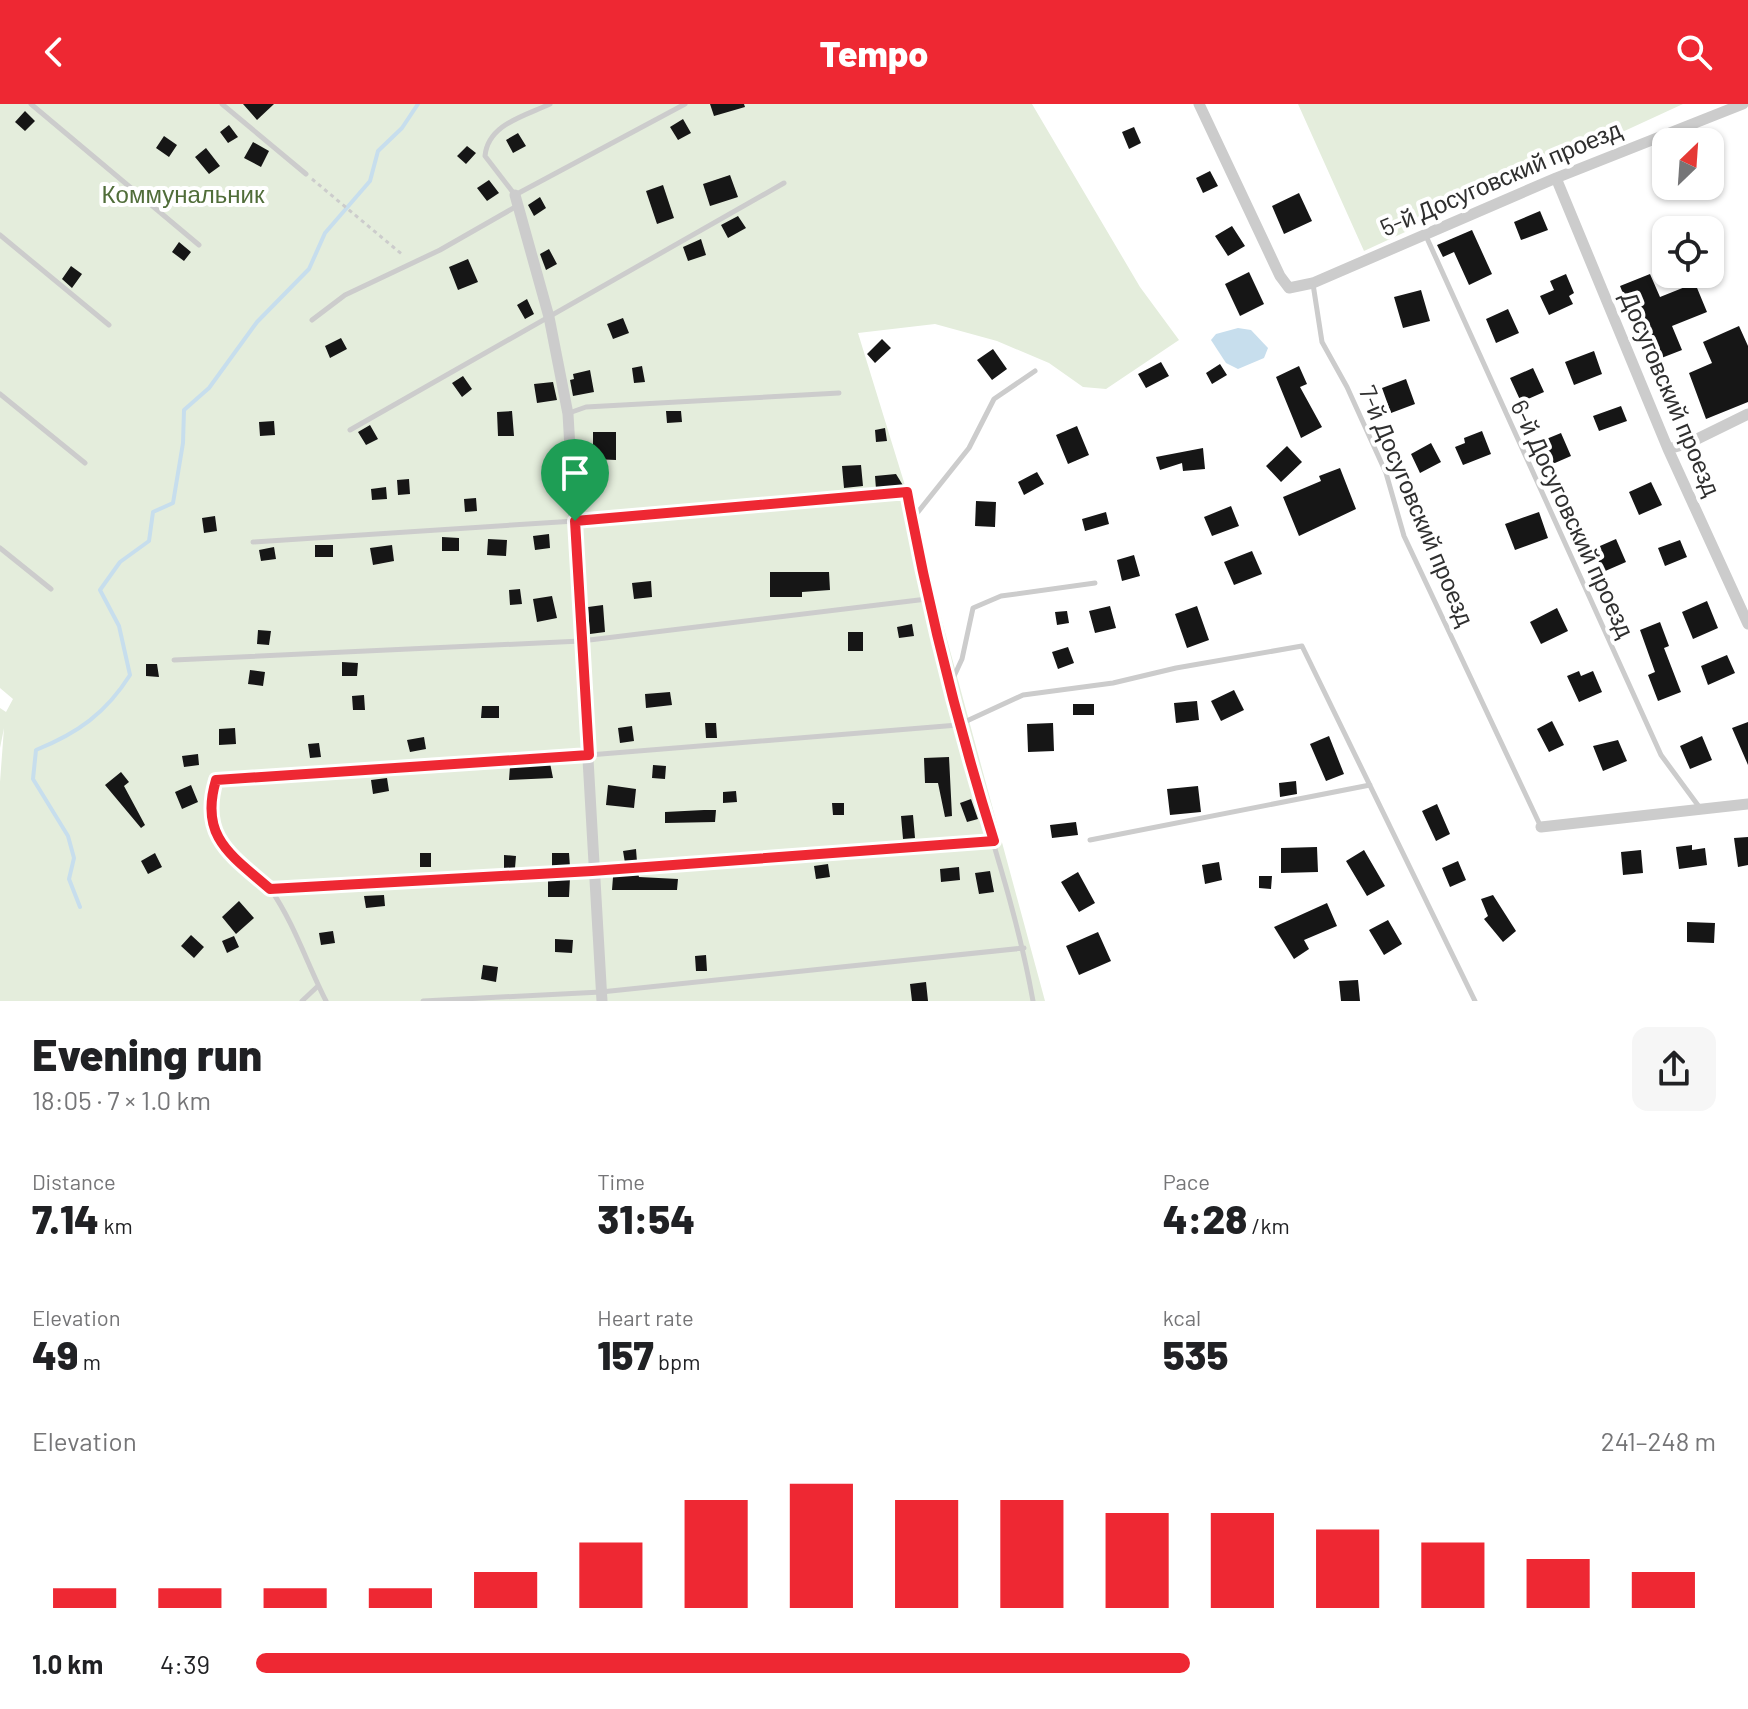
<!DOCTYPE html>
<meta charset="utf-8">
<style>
:root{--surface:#fff;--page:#f6f6f6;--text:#202124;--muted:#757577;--accent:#ee2833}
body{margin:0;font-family:Barlow,sans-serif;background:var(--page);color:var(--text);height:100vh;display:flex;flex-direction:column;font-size:30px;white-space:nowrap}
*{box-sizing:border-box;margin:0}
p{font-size:26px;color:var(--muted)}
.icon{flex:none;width:44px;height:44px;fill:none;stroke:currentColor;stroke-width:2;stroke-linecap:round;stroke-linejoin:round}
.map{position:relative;height:897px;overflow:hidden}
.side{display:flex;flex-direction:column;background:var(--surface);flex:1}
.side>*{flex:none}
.needle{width:52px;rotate:25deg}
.controls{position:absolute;left:1652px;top:24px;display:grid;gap:16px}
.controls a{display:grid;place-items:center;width:72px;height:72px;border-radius:16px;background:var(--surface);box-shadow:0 2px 6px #0004;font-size:40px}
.pin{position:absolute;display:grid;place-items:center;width:68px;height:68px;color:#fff;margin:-82px -34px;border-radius:50% 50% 50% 0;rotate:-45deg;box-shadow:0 0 8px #0007}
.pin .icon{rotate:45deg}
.round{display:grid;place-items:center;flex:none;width:84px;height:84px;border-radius:16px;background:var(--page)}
.headline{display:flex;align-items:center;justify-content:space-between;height:136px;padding:0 32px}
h1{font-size:44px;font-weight:800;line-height:60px}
.stats{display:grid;grid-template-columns:repeat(3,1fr);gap:12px;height:136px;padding:8px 32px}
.stats div{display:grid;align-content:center}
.stats b{font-size:40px;font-weight:800}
.stats small{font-size:22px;font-weight:400}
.stats p{font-size:22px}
.chart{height:224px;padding:16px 32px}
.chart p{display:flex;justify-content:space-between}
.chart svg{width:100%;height:144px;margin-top:8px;stroke:var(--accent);stroke-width:6}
ul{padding:0 32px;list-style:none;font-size:26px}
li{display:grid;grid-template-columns:128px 96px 1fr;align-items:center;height:60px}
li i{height:20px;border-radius:10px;background:var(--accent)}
header{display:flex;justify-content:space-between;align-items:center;height:104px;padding:0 32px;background:var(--accent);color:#fff;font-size:36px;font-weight:800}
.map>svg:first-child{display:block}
.green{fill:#e4eddc}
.water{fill:#c7deed}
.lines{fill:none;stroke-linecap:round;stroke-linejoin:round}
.stream{stroke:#c7deed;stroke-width:4}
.building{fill:#161616}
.path{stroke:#ccc;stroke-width:3;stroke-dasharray:4 4;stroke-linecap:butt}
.service{stroke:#ccc;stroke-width:5}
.minor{stroke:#ccc;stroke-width:11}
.route-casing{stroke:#fff;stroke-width:16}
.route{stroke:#ee2833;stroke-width:10}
.labels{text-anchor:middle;stroke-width:8;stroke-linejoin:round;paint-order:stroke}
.street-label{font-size:24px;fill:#2f2f2f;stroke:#fff}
.park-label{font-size:24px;fill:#506d39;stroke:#fff}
</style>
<header><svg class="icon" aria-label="back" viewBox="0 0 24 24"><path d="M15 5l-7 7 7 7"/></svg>Tempo<svg class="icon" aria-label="search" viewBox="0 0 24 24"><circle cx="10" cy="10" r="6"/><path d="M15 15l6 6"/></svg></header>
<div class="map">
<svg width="1748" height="897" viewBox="0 0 1748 897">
<rect width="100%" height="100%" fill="#fff"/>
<path class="green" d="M 0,0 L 1032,0 L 1140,183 L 1179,236 L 1106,285 L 1083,283 L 1049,259 L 997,237 L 935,220 L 858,229 L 907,388 L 1045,897 L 0,897 L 0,678 L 4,624 L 0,644 L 0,604 L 6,608 L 13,595 L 0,584 Z
M 1298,0 L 1683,0 L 1364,147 Z"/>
<path class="water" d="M 1238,224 L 1251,226 L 1268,244 L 1264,254 L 1238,265 L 1226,259 L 1211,236 L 1216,230 Z"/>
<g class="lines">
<path class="stream" d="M 80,803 L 69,775 L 74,754 L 68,732 L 33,675 L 36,646 C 78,629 106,609 130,571 L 119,522 L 100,486 L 120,458 L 149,437 L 153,408 L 173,399 L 183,339 L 184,306 L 209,284 L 257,218 L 309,165 L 325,129 L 370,77 L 378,47 L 402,24 L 418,0"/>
</g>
<path class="building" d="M 243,0 L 274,0 L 257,16 Z
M 710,0 L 744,0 L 745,3 L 714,12 Z
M 25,7 L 35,17 L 25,27 L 15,18 Z
M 683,15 L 691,29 L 678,36 L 670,23 Z
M 229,21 L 238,33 L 228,39 L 220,28 Z
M 1134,23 L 1141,39 L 1129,45 L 1122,28 Z
M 518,29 L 526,42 L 513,49 L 506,36 Z
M 164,32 L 177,41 L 169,53 L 156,44 Z
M 253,38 L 269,47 L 261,63 L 244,54 Z
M 467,42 L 476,49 L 466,60 L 457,52 Z
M 206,44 L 220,62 L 209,70 L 195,53 Z
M 1210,67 L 1218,82 L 1203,89 L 1196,74 Z
M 730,71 L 738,93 L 710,102 L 703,80 Z
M 489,76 L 499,89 L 487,97 L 477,84 Z
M 663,81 L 674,114 L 657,120 L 646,87 Z
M 1299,89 L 1312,117 L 1284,130 L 1272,102 Z
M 540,93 L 546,104 L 534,112 L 528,101 Z
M 1540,107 L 1548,126 L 1521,136 L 1514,118 Z
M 738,112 L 746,124 L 728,134 L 721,121 Z
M 1232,122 L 1245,142 L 1228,152 L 1215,132 Z
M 1472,126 L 1492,170 L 1469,181 L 1454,148 L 1443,153 L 1437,141 Z
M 701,135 L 706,151 L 688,157 L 683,143 Z
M 179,138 L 191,148 L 184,157 L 172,148 Z
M 549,145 L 557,160 L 546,166 L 540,150 Z
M 468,155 L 478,178 L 458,186 L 449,163 Z
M 71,162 L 82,170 L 72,184 L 62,175 Z
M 1249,168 L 1264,200 L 1240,212 L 1225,180 Z
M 1566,170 L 1574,189 L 1569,192 L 1573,200 L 1549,211 L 1540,192 L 1554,186 L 1550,177 Z
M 1650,170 L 1660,193 L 1695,179 L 1707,208 L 1672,222 L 1682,246 L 1651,258 L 1620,182 Z
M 1421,186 L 1430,217 L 1403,224 L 1394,193 Z
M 527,195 L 534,210 L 525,215 L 517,201 Z
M 1508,205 L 1519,229 L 1496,239 L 1486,215 Z
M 623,214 L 629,229 L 613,235 L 607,220 Z
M 1739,222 L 1748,242 L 1748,298 L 1706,315 L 1689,269 L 1712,259 L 1703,238 Z
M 341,234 L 347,245 L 330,254 L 325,242 Z
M 882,235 L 891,244 L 875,259 L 867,250 Z
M 993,245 L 1007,265 L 992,276 L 977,256 Z
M 1594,247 L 1602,270 L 1574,281 L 1565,258 Z
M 1161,258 L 1169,272 L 1146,284 L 1138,270 Z
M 1220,260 L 1227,271 L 1212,280 L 1206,269 Z
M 642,262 L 645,278 L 634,279 L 632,264 Z
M 1299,262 L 1307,280 L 1300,283 L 1322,323 L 1301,334 L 1276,273 Z
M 1533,264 L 1544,288 L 1521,298 L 1510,274 Z
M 590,266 L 594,288 L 573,292 L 570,276 L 574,275 L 573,270 Z
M 463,272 L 472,285 L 462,293 L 452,279 Z
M 1406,275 L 1415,300 L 1391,309 L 1382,284 Z
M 553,278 L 557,296 L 537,299 L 534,280 Z
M 1621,302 L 1627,317 L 1599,327 L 1593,312 Z
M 512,307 L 514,332 L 498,332 L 497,308 Z
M 666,307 L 681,307 L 682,318 L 667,319 Z
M 274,317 L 275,331 L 260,332 L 259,318 Z
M 370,321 L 378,335 L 366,341 L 358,328 Z
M 1077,322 L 1089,351 L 1068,360 L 1056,331 Z
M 885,324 L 887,337 L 876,338 L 875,326 Z
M 1482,327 L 1491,350 L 1463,361 L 1455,343 L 1465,339 L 1464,334 Z
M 593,328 L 616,328 L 616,356 L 593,355 Z
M 1561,329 L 1571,352 L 1548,362 L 1539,338 Z
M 1431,339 L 1441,358 L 1420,369 L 1411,350 Z
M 1287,342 L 1302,358 L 1281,378 L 1266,362 Z
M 1203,344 L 1205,365 L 1183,367 L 1182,359 L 1160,366 L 1156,353 Z
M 861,361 L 863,382 L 844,384 L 842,362 Z
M 1340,364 L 1356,405 L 1299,432 L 1283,393 L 1321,377 L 1319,372 Z
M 1037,368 L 1044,380 L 1024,391 L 1018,378 Z
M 896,370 L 904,383 L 876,385 L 875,372 Z
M 409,375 L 410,390 L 398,391 L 397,376 Z
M 1651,378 L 1662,401 L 1639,411 L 1629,388 Z
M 386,383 L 387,395 L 372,396 L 371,385 Z
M 476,394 L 477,407 L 465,408 L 464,395 Z
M 976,397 L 996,398 L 995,423 L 975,422 Z
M 1231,402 L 1239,422 L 1212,432 L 1204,413 Z
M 1106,408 L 1109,420 L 1085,427 L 1082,415 Z
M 1539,408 L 1548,434 L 1515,446 L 1505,420 Z
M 215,412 L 217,427 L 204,429 L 202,414 Z
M 549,430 L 550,444 L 535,446 L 533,432 Z
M 442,433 L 459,434 L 459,447 L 442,447 Z
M 488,435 L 507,436 L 506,452 L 487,451 Z
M 1616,435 L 1626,458 L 1603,468 L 1593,445 Z
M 1680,436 L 1687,453 L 1665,462 L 1658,444 Z
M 315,441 L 333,441 L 333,453 L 315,453 Z
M 392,441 L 394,457 L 373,461 L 370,444 Z
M 274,443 L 276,455 L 261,457 L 259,446 Z
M 1252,447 L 1262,470 L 1234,481 L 1224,458 Z
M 1134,451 L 1140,472 L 1122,477 L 1117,456 Z
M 770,468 L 829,468 L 830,486 L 802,488 L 802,493 L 770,493 Z
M 651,477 L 652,493 L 634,495 L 632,479 Z
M 520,485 L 522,500 L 510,501 L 509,486 Z
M 552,492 L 557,514 L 537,518 L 533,495 Z
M 1707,497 L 1718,524 L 1693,535 L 1682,508 Z
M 603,501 L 605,528 L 590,530 L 588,503 Z
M 1110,502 L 1116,524 L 1095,529 L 1089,507 Z
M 1197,502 L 1209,536 L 1187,544 L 1175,510 Z
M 1557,504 L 1568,527 L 1541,540 L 1530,518 Z
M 1067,507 L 1069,519 L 1057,521 L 1055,508 Z
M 1660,518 L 1669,542 L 1664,544 L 1681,588 L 1658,597 L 1648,571 L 1655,568 L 1640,526 Z
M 912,520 L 914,532 L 899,534 L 897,523 Z
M 258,526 L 271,527 L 269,541 L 257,540 Z
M 848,528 L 863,528 L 863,547 L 848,547 Z
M 1068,543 L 1074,559 L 1058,565 L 1052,548 Z
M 1727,551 L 1735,569 L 1708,581 L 1701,562 Z
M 342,558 L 358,559 L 357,572 L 342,572 Z
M 146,560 L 157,560 L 159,573 L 146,572 Z
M 250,566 L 265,568 L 263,582 L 248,580 Z
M 1579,567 L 1581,572 L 1593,567 L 1602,588 L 1579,598 L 1567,572 Z
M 1234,586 L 1244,606 L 1221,617 L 1211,597 Z
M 670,588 L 672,601 L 646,604 L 645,590 Z
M 364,591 L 365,606 L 353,606 L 352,592 Z
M 1197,597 L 1199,616 L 1176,619 L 1174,599 Z
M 1073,600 L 1094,600 L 1094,611 L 1073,611 Z
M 482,602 L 499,602 L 499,614 L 481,614 Z
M 1552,617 L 1564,641 L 1549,648 L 1537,625 Z
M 1748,618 L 1748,661 L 1732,624 Z
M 705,619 L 716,619 L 717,634 L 706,634 Z
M 1053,619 L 1054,647 L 1028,648 L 1027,620 Z
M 632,622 L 634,637 L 620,639 L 618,624 Z
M 235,624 L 236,640 L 219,641 L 219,625 Z
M 1329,632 L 1344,670 L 1326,677 L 1310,640 Z
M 1702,632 L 1712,656 L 1690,665 L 1680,642 Z
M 424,633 L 426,645 L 410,648 L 407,636 Z
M 1618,636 L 1627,657 L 1603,667 L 1593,642 Z
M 319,639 L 321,653 L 310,654 L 308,640 Z
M 198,650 L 199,661 L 184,663 L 182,652 Z
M 949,653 L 952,712 L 945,713 L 938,679 L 925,679 L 924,654 Z
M 550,659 L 553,674 L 509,676 L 510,662 Z
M 653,661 L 666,662 L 665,675 L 652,674 Z
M 121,668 L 129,678 L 124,682 L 145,721 L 141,724 L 105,681 Z
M 387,674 L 389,687 L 373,690 L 371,676 Z
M 1296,677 L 1297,690 L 1280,693 L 1279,679 Z
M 191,681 L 198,698 L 182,705 L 175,688 Z
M 608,681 L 636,685 L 634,704 L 606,701 Z
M 1198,682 L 1201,708 L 1170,711 L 1167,685 Z
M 736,687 L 737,698 L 723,699 L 723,688 Z
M 971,695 L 978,715 L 967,718 L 960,699 Z
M 832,699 L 844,699 L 844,711 L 833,711 Z
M 1437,700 L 1450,730 L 1436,737 L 1422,707 Z
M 704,706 L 716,706 L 715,718 L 665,719 L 665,708 Z
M 913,711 L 915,734 L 903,735 L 901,712 Z
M 1076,718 L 1078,731 L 1052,734 L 1050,721 Z
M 1748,733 L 1748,761 L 1738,763 L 1734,734 Z
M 1692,741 L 1692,746 L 1705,744 L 1707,761 L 1679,765 L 1676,743 Z
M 1317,743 L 1318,768 L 1281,769 L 1281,744 Z
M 636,745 L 637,758 L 625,759 L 623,747 Z
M 1364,746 L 1385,782 L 1367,792 L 1346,757 Z
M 1641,746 L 1643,769 L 1623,771 L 1621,748 Z
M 155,749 L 162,763 L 148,770 L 141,757 Z
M 420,749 L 431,749 L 431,763 L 420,763 Z
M 552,749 L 569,749 L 570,763 L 552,764 Z
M 504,751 L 516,752 L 515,764 L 504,764 Z
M 1458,757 L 1466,776 L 1450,783 L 1442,764 Z
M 1219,758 L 1222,776 L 1205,780 L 1202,761 Z
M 828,760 L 830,773 L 816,775 L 814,762 Z
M 959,763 L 960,776 L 941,778 L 940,765 Z
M 990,767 L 994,788 L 979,790 L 975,769 Z
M 1078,768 L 1095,799 L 1079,808 L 1061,778 Z
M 638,769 L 639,773 L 678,775 L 677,786 L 612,786 L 613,773 Z
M 1259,772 L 1272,772 L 1271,785 L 1259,784 Z
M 570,774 L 569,793 L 548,793 L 548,777 Z
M 384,791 L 385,802 L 366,804 L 364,792 Z
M 1493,791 L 1516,827 L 1503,838 L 1484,815 L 1488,812 L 1481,795 Z
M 239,797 L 254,814 L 236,830 L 222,813 Z
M 1327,799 L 1337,822 L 1304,836 L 1309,845 L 1294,855 L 1274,823 Z
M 1388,816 L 1402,840 L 1384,851 L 1369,826 Z
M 1687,818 L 1715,819 L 1714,839 L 1687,838 Z
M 333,827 L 335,839 L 321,841 L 319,829 Z
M 1098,828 L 1111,857 L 1079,871 L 1066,842 Z
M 191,831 L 204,843 L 194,854 L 181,842 Z
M 234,832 L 239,843 L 227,849 L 222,837 Z
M 555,835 L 573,836 L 572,849 L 555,848 Z
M 706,851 L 707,867 L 696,867 L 695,852 Z
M 483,861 L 498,863 L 496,878 L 481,875 Z
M 1358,876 L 1360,897 L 1341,897 L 1339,877 Z
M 926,878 L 928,897 L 912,897 L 910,880 Z"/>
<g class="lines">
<path class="path" d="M 312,75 L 404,152"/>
<path class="service" d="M 31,0 L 199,141
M 222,0 L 306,70
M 550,0 C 525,12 488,20 485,52 L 515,91 L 685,0
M 0,131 L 109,221
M 1426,132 L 1661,651 L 1700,704
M 1313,180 L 1322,238 L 1347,283 L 1386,369 L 1404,432 L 1540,721
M 312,216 L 345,191 L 440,146 L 517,102
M 0,290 L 85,359
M 569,309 L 586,303 L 839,289
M 350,326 L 784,79
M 907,388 C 921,466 936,544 958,621 C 984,713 1016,802 1033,897
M 913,409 L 914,413 L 969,344 L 994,295 L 1035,267
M 253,438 L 575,417 L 907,388
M 0,444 L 51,485
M 174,556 L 581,537 L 927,495
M 949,583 L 962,555 L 973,504 L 1001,492 L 1095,479
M 1090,736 L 1370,681
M 270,785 L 592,767 L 994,737
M 302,897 L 318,882
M 326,897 C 308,862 294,819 271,786 C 240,743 195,747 216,676 L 589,651 L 958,621 L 1023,591 L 1113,579 L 1176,564 L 1302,542 L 1475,897
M 423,897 L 601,888 L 1024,844"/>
<path class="minor" d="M 1199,0 L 1280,172 L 1289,184 L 1313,179 L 1556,74 L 1743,0
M 1556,74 L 1668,345 L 1748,520
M 515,91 L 549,213 L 568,310 L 602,897
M 1668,345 L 1689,339 L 1748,310
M 1541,723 L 1748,700"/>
</g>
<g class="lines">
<defs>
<path id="route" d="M 907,388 C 929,507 958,622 994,737 L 592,767 L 270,785 C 231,751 199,733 216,676 L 589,651 L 575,417 Z"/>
</defs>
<use href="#route" class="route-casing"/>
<use href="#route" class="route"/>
</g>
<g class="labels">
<g class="street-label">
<text transform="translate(1501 75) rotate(-23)" y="8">5-й Досуговский проезд</text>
<text transform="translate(1670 290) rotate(67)" y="8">Досуговский проезд</text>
<text transform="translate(1416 402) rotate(67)" y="8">7-й Досуговский проезд</text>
<text transform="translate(1572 415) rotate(65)" y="8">6-й Досуговский проезд</text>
</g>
<g class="park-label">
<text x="183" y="99">Коммунальник</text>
</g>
</g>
</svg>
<div class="controls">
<a><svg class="needle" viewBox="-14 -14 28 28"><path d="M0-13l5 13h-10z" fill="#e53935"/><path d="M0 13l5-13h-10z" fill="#757577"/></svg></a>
<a><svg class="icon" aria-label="locate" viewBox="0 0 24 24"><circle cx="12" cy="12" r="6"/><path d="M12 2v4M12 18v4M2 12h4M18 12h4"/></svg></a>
</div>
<div class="pin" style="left:575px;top:417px;background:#1e9e55"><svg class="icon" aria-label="arrive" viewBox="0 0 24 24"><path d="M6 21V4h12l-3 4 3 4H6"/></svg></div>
</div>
<section class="side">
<div class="headline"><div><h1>Evening run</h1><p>18:05 · 7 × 1.0 km</p></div><a class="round"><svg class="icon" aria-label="share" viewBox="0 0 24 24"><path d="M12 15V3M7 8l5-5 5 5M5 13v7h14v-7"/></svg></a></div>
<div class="stats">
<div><p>Distance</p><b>7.14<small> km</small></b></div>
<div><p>Time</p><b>31:54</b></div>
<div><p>Pace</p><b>4:28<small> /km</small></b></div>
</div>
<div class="stats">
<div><p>Elevation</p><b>49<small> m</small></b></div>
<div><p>Heart rate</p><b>157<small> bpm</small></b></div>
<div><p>kcal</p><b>535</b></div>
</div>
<div class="chart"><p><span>Elevation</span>241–248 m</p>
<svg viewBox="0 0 160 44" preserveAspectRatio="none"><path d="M5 44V38M15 44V38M25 44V38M35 44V38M45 44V33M55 44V24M65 44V11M75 44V6M85 44V11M95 44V11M105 44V15M115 44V15M125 44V20M135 44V24M145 44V29M155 44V33"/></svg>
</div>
<ul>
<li><b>1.0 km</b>4:39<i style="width:64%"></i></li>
</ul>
</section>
